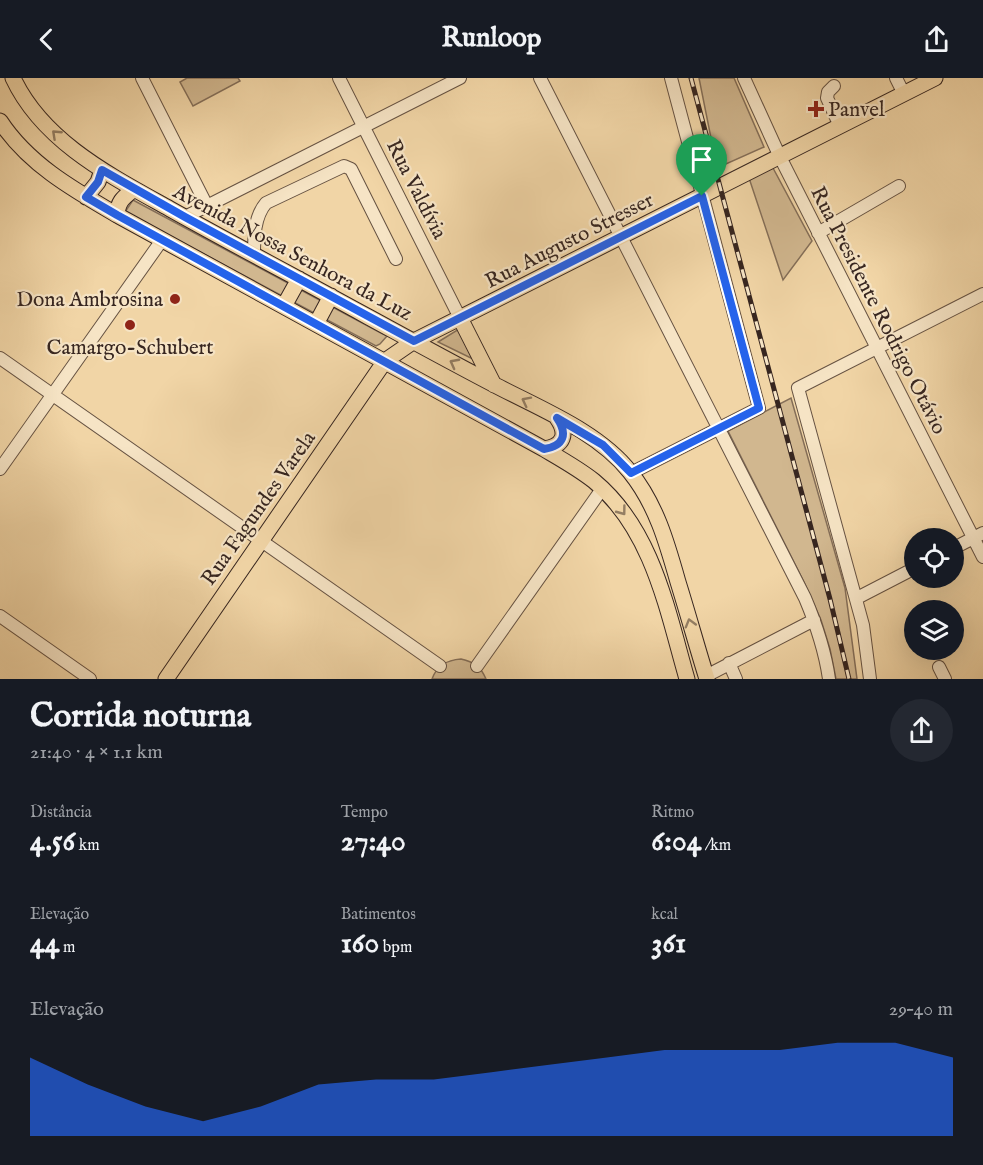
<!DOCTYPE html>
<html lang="pt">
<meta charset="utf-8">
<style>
:root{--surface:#171b24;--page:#242831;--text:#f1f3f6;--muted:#9ea1a6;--accent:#2563eb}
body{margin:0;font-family:"IM FELL English",serif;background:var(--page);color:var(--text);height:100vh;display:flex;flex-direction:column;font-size:22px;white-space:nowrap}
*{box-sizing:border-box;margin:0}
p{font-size:20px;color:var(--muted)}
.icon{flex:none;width:33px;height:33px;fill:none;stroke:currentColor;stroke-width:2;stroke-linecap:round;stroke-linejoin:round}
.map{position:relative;height:601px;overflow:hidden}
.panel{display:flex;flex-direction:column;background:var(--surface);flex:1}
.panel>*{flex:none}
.tools{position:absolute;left:904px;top:450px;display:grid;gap:12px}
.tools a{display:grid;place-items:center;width:60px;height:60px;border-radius:50%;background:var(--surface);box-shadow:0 6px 24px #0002;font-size:30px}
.pin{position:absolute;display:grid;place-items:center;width:51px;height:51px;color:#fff;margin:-62px -26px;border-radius:50% 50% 50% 0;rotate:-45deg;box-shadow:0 0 6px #0007}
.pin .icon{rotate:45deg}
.round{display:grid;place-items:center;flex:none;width:63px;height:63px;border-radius:32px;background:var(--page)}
.overview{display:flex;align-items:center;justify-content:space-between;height:102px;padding:0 30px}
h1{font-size:33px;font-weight:700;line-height:45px}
.figures{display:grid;grid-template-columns:repeat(3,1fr);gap:9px;height:102px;padding:6px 30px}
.figures div{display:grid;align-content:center}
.figures b{font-size:30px;font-weight:700}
.figures small{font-size:16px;font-weight:400}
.figures p{font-size:16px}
.chart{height:168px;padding:12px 30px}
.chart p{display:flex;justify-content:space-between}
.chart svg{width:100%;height:108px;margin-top:6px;fill:var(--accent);opacity:.7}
header{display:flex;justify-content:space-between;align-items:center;height:78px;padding:0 30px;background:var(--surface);font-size:27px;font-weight:700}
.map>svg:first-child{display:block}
.green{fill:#d1b78f;stroke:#846e58;stroke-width:1.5}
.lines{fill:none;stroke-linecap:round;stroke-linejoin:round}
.minor-casing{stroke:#665242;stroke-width:14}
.major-casing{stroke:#372620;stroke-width:17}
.minor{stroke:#f6e4c5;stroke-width:12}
.major{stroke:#f1d5a6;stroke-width:15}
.rail-casing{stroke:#372620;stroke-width:5}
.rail{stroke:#f6e4c5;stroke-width:3;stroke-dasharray:9;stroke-linecap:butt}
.oneway{stroke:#947e63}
.route-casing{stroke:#fff;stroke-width:12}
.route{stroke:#2563eb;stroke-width:8}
.poi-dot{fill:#8f2418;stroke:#f6e4c5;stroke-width:2}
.labels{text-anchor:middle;stroke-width:4.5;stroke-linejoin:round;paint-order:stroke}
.poi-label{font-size:21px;fill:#372620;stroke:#f6e4c5;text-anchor:start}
.street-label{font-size:21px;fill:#372620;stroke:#f6e4c5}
</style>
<header><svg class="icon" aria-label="back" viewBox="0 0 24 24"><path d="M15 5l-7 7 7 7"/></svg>Runloop<svg class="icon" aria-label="share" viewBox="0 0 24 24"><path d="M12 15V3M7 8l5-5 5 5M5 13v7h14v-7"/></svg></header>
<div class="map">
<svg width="983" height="601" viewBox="0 0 983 601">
<rect width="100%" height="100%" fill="#f1d5a6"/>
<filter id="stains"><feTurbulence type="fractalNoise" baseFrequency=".00333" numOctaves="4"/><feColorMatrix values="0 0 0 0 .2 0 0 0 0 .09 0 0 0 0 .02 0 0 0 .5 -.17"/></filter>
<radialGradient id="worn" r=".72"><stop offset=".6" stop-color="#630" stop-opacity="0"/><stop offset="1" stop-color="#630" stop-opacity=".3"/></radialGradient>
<path class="green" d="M 187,0 L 238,0 L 240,3 L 193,28 L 180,4 Z
M 699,0 L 734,0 L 764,69 L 717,90 Z
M 773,90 L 812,163 L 783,202 L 749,100 Z
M 133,122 L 381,255 L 387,258 L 380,266 L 376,268 L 125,134 Z
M 459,251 L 477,283 L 438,264 Z
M 791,320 L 845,510 L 857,601 L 836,601 L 830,571 L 821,542 L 804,504 L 728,353 Z
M 461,581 C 474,584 481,589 486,601 L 432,601 C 437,587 447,582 461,581 Z"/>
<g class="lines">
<defs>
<path id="minor" d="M 142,0 L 207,128
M 339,0 L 460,240
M 540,0 L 805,520 C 816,546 825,573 829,601
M 744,0 L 780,79 L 983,479
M 896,0 L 904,16
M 834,8 L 828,14 L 827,20 L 840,48
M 185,139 L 460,0
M 818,155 L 899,108
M 254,177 C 254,160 254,139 266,125 L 344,88 L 351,91 L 396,181
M 0,280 L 440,588
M 0,391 L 162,162
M 631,395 L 759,330 L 671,0
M 954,470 L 983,455
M 857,520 L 915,490
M 0,538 L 90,601
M 729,585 L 736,601
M 477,588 L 602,411
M 939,589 L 945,601
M 706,598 L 814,542
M 870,601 L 863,547 L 798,310 L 983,216"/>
<path id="major" d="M 13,0 C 43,64 111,98 170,131 C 211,154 252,176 293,198 C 360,234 426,271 493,306 C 538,330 598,353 630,394 C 656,426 667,465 678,504 C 688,536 697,569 707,601
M 0,43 C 28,86 74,112 117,137 L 544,371 C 561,381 579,391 594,403 C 653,452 667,532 687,601
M 86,119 L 98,104 L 102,92
M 117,137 C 118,123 123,120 134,111
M 284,228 L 299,201
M 460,240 L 494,307
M 316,246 L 331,218
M 544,371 C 564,368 568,356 557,340
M 166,601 L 385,283 L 414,263 L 935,0"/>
</defs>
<use href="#minor" class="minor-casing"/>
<use href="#major" class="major-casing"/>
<use href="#minor" class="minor"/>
<use href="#major" class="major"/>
<defs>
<path id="rail" d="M 691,0 L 830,521 L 849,601"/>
</defs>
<use href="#rail" class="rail-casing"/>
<use href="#rail" class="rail"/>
</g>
<defs><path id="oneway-chevron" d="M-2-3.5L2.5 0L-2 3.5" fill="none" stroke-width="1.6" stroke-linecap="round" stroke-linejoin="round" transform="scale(1.5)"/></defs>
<g class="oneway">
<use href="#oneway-chevron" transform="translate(56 56) rotate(-137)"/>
<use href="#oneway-chevron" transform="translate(454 285) rotate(-152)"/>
<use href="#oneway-chevron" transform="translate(526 323) rotate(-153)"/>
<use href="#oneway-chevron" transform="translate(622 433) rotate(53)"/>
<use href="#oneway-chevron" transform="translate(690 545) rotate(-106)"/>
</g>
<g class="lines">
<defs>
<path id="route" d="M 102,92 L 185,139 L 414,263 L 702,118 L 759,330 L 631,395 L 603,367 L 557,340 C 568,356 564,368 544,371 L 117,137 L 86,119 L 98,104 Z"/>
</defs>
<use href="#route" class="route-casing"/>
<use href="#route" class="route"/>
</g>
<g class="poi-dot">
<path d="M813 22h6v6h6v6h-6v6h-6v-6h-6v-6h6z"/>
<circle cx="175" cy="221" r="6"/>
<circle cx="130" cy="247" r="6"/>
</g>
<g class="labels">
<g class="poi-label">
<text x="828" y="38">Panvel</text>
<text x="163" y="228" text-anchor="end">Dona Ambrosina</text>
<text x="130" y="276" text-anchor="middle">Camargo-Schubert</text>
</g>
<g class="street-label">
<text transform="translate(417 111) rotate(63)" y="7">Rua Valdívia</text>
<text transform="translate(569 162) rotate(-27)" y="7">Rua Augusto Stresser</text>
<text transform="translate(293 174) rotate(28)" y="7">Avenida Nossa Senhora da Luz</text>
<text transform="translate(879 232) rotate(63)" y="7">Rua Presidente Rodrigo Otávio</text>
<text transform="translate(258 430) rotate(-55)" y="7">Rua Fagundes Varela</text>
</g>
</g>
<rect width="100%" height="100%" filter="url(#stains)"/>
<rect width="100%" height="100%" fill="url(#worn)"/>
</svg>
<div class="tools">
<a><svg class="icon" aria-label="locate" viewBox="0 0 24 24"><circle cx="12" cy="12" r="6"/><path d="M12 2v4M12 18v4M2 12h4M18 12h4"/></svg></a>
<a><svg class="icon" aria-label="layers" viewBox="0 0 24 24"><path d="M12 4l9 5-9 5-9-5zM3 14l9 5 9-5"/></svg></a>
</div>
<div class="pin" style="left:702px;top:118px;background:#1e9e55"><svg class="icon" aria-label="arrive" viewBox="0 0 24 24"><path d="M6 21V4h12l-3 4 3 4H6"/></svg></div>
</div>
<section class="panel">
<div class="overview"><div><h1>Corrida noturna</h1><p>21:40 · 4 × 1.1 km</p></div><a class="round"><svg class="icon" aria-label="share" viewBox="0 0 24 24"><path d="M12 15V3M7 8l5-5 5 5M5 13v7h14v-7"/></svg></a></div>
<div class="figures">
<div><p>Distância</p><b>4.56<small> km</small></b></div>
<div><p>Tempo</p><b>27:40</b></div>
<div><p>Ritmo</p><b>6:04<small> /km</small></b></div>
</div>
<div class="figures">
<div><p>Elevação</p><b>44<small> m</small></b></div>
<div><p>Batimentos</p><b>160<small> bpm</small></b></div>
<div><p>kcal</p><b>361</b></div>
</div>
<div class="chart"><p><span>Elevação</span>29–40 m</p>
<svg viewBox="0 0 160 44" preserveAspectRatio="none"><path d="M0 44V12L10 23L20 32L30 38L40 32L50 23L60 21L70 21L80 18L90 15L100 12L110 9L120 9L130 9L140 6L150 6L160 12V44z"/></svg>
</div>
</section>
